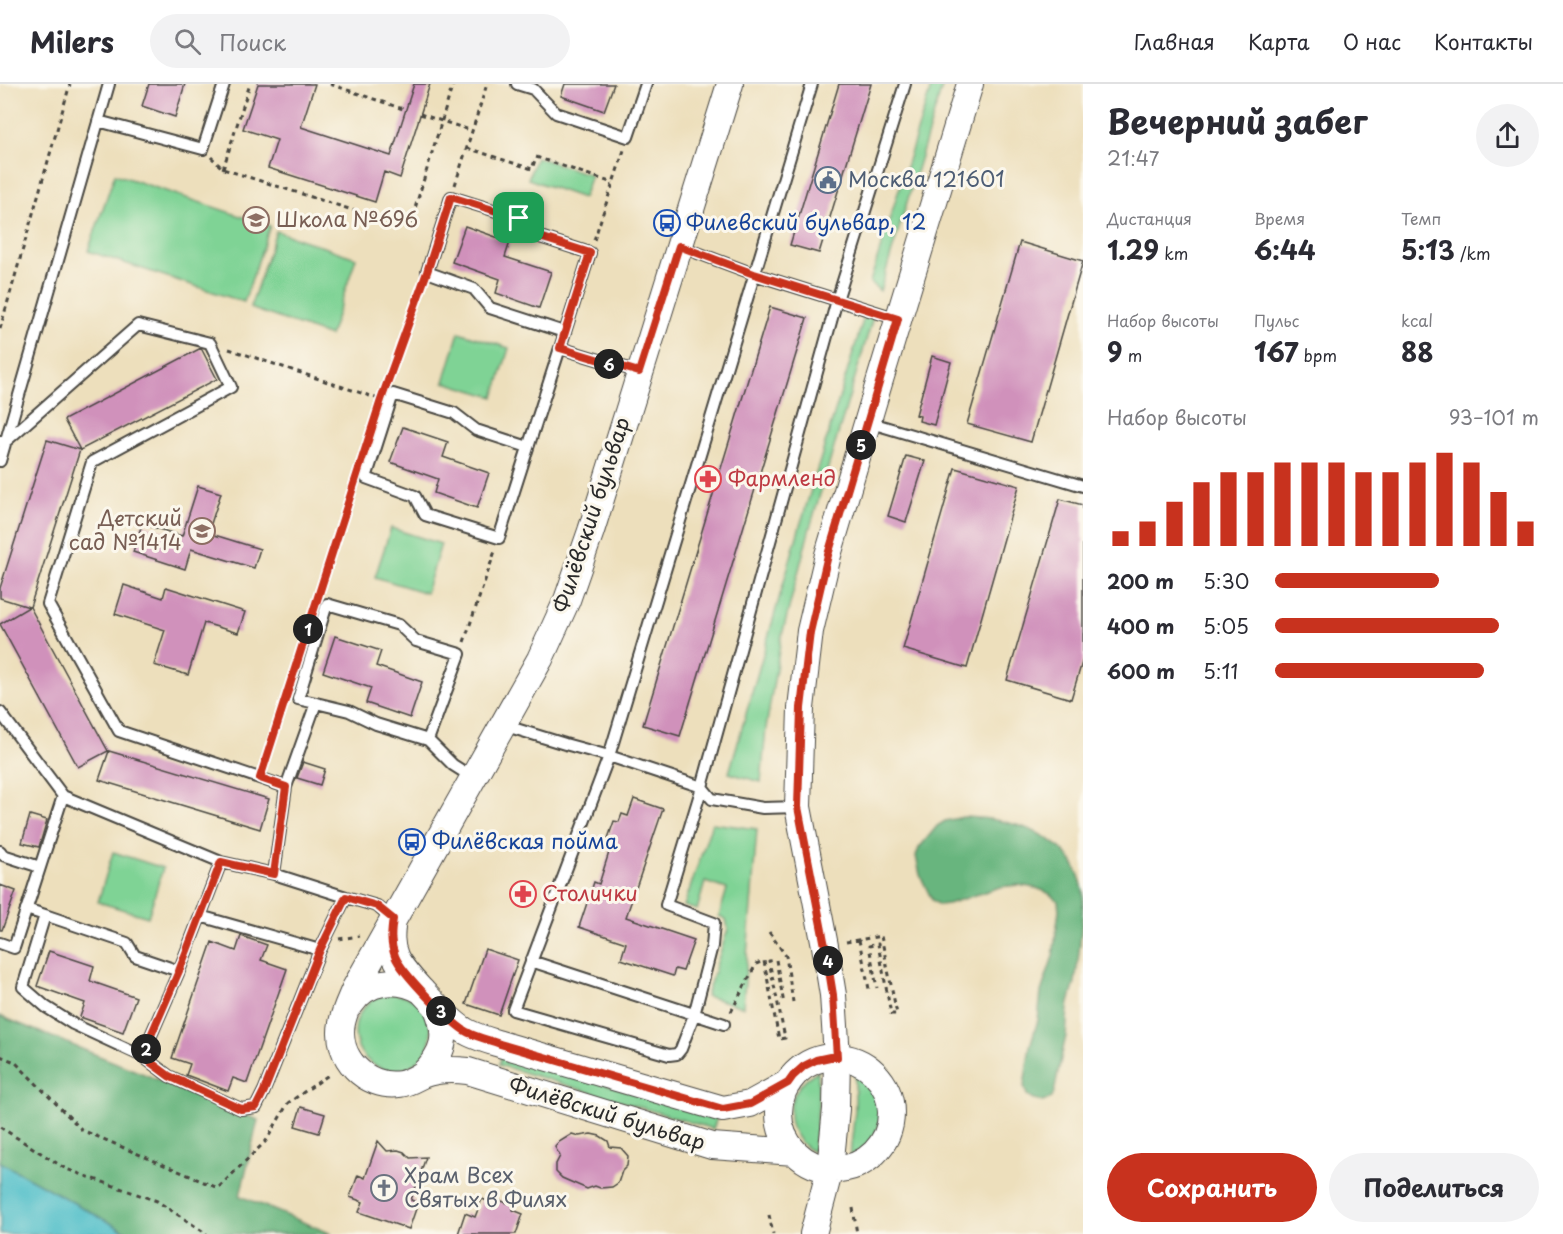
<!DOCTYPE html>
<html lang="ru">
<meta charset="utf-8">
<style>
:root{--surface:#fff;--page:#f2f2f3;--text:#2b2b33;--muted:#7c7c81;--line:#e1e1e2;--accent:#c8321e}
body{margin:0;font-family:"Playpen Sans",sans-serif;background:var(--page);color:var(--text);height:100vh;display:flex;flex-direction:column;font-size:22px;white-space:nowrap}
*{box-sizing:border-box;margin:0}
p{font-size:20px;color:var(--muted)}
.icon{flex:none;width:33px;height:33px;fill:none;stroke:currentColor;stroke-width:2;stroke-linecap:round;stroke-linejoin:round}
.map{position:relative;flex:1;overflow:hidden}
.side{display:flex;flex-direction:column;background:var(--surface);width:480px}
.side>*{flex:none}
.pin{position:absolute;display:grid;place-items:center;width:51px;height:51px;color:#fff;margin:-26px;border-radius:12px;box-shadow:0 3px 9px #0006}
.km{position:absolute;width:30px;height:30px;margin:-15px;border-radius:50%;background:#222;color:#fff;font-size:16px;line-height:30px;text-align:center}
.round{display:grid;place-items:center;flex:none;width:63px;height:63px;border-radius:32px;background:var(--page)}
.head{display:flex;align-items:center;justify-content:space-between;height:102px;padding:0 24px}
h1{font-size:33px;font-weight:700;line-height:45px}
.stats{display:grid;grid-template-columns:repeat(3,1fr);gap:9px;height:102px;padding:6px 24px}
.stats div{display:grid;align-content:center}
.stats b{font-size:26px;font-weight:700}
.stats small{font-size:16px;font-weight:400}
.stats p{font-size:16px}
.chart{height:168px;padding:12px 24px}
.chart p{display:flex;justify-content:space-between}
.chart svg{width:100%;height:108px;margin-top:6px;stroke:var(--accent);stroke-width:6}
.action{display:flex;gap:12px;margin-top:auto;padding:12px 24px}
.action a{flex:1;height:69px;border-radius:36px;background:var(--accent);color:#fff;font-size:24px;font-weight:700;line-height:69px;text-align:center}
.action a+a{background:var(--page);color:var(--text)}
ul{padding:0 24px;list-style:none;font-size:20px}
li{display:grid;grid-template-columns:96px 72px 1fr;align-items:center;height:45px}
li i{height:15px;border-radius:8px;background:var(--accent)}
header{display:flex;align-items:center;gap:36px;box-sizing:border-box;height:84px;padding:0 30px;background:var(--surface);border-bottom:2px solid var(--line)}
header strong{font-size:28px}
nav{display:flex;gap:33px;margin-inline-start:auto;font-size:21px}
.search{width:420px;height:54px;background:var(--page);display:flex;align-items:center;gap:15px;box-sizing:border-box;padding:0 21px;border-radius:33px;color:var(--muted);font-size:22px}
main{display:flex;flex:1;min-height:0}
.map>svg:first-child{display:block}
.green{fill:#7fd395;stroke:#557f60;stroke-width:1.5}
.forest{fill:#67b57e;stroke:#497054;stroke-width:1.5}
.water{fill:#51bfc9;stroke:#3e757a;stroke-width:1.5}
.building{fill:#d091bb}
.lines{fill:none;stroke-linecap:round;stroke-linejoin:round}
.service-casing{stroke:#484641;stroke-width:14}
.tertiary-casing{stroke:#484641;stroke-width:28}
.path{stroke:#484641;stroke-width:3;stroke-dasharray:4.5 4.5;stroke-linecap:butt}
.service{stroke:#fff;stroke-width:10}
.tertiary{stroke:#fff;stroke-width:26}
.route-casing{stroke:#fff;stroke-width:12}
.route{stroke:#c8321e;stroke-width:8}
.labels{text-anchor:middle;stroke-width:6;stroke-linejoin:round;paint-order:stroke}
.service-label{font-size:21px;fill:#4e5e75;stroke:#fbf7ec;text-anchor:start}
.education-label{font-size:21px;fill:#785e54;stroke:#fbf7ec;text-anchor:start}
.transit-label{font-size:21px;fill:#164399;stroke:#fbf7ec;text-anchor:start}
.health-label{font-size:21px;fill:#be3a42;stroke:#fbf7ec;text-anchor:start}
.street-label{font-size:21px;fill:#2b2b2b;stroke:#fbf7ec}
.worship-label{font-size:21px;fill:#5b616d;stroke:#fbf7ec;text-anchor:start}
</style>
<header>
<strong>Milers</strong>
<div class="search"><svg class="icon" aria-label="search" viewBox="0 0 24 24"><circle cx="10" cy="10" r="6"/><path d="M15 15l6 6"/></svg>Поиск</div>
<nav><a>Главная</a><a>Карта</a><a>О нас</a><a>Контакты</a></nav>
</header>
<main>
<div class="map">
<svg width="1083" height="1150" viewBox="0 0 1083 1150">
<rect width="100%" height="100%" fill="#fbf7ec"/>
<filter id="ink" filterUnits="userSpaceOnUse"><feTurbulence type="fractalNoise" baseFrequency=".0167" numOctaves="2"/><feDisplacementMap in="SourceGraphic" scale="12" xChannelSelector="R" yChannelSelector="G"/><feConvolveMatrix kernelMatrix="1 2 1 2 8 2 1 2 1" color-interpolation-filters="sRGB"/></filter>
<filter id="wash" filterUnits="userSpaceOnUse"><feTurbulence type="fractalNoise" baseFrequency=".008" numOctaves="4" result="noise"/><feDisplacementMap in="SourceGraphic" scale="24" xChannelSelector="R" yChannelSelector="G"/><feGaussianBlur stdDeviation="1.35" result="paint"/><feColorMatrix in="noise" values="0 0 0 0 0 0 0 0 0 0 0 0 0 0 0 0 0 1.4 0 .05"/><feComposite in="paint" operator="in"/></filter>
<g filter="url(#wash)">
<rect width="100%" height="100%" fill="#eddfbc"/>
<path class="green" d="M 932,0 L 943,0 L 880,207 L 870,198 Z
M 536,73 L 591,91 L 583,114 L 528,95 Z
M 115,90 L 270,142 L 244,218 L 88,167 Z
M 276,147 L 356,174 L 330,252 L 250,224 Z
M 853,226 L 874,230 L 809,447 L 781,555 L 766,644 L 761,698 L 729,689 L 799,445 L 864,233 L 852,229 Z
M 459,248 L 509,264 L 494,313 L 444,298 Z
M 391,444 L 441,460 L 426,509 L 375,493 Z
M 712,739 L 757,745 L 743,923 L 706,912 L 728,845 L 726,835 L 719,832 L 727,805 L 705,798 L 697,826 L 684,822 Z
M 113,768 L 163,784 L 148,833 L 98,818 Z
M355 948a38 38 0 1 1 76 0a38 38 0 1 1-76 0Z
M 502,969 L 717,1034 L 713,1045 L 499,981 Z
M 818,987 L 818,1024 L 813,1068 C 779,1048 784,1004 818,987 Z
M 855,988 C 891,1010 888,1054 850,1072 L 855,1026 Z"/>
<path class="forest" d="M 963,733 C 1011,734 1076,751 1083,808 C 1083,832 1079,874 1075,898 C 1073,907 1069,916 1068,925 C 1067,934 1067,943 1066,952 C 1063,964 1061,976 1058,988 C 1056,997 1056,1005 1052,1014 L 1043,1018 L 1034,1016 L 1027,1011 L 1024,1002 L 1030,962 L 1038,936 L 1041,908 L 1053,872 L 1059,826 L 1058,817 L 1052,811 L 1044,807 L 1036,804 L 1018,801 L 1000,803 L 948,820 L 939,821 L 932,816 L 920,791 L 916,772 L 919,764 L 937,742 L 945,737 Z
M 0,932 L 258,1036 L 240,1112 L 332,1150 L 130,1150 L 0,1078 Z"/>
<path class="water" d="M 0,1078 L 130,1150 L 0,1150 Z"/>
<g id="blocks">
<path class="building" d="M 149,0 L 185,0 L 175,33 L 142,22 Z
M 258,0 L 315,0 L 301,43 L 391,72 L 414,0 L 430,0 L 400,94 L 384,88 L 375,118 L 268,84 L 277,56 L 243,45 Z
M 565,0 L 614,0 L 604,27 L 561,12 Z
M 839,0 L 871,0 L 819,169 L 790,161 Z
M 465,142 L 510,158 L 505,173 L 551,188 L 539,224 L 496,209 L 500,195 L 452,178 Z
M 1020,158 L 1083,177 L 1031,358 L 967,340 Z
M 770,223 L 807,234 L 680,652 L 643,641 Z
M 201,264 L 217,295 L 80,366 L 30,523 L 108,667 L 78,683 L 0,540 L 29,523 L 0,514 L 0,504 L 47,356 L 80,366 L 64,336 Z
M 932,272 L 951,278 L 934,341 L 919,337 L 920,332 L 916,331 Z
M 403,343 L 448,358 L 443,373 L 489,389 L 477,424 L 434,409 L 438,395 L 390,378 Z
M 906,372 L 925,377 L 906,438 L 888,432 Z
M 955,384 L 1019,402 L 967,584 L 903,565 Z
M 198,402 L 221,409 L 208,449 L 260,465 L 254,484 L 191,465 L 185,485 L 133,468 L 142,440 L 182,452 Z
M 1060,415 L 1083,421 L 1083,575 L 1071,615 L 1007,596 Z
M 124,501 L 163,514 L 166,503 L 245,528 L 238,549 L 204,539 L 188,591 L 154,581 L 165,546 L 115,530 Z
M 335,552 L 381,567 L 376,582 L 422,598 L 410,634 L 366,619 L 371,604 L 323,588 Z
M 109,667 L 269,715 L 260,745 L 99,696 Z
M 303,678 L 325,685 L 320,701 L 297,694 Z
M 634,715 L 663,725 L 626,833 L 694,856 L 683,887 L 675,885 L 673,892 L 621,875 L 626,859 L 579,843 L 594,798 L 599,800 L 611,762 L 606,760 L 614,737 L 619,738 L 622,730 L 628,732 Z
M 30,731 L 47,736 L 39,763 L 22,759 Z
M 0,801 L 16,807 L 2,846 L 0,846 Z
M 241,852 L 267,861 L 261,876 L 287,885 L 247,999 L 233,994 L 228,1007 L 186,991 L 190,980 L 172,974 L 212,858 L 236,867 Z
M 485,865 L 518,876 L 499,931 L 466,920 Z
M 49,867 L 94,882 L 90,897 L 136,913 L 123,948 L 80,933 L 85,919 L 37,902 Z
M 301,1023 L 325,1030 L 319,1049 L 295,1042 Z
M 572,1050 L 579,1052 L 591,1050 L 600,1052 L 608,1057 L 610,1063 L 621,1064 L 628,1072 L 627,1082 L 622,1087 L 618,1099 L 612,1103 L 600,1104 L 595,1102 L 587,1105 L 562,1094 L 556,1088 L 556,1080 L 560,1072 L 555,1063 L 559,1058 Z
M 378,1057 L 387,1067 L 398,1066 L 404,1068 L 410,1074 L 426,1073 L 411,1116 L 418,1119 L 409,1145 L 359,1128 L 363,1118 L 350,1113 L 358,1091 L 365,1094 Z
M 482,1115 L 496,1120 L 498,1116 L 514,1121 L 513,1126 L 523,1130 L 516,1150 L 458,1150 L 465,1129 L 475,1133 Z"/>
</g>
</g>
<g filter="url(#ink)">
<use href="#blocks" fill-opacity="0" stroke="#484641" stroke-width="1.5"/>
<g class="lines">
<defs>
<path id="service" d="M 517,0 L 533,5 L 556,29 L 628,53 L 646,0
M 98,37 L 203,65 L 224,0
M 679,162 L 754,190 L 898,235
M 560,264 L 590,169 L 540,153 L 519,134 L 451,113 L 427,188 L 474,205 L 490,224 L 564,248
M 868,338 L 1083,402
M 0,357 L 5,358 L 138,241 L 210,259 L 231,303 L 92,378 L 48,520 L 119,647 L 286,703
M 528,363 L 476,346 L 454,329 L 393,310 L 366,394 L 415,412 L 425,431 L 499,454 L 560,264 L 639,288
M 0,377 L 109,0
M 316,619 L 349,627 L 376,640 L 428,656 L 453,681 L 472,693
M 0,628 L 63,712 L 221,778 L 274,790 L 346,813 L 377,822 L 392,835
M 503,641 L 565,660 L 609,672 L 812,0
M 798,723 L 763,724 L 712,715 L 702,703 L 609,672 L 513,926 L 669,971 L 677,970 L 681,965 L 694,931 L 712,862 L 714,839 L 666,821 L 702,703 L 837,216 L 905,0
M 0,767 L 3,771 L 40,783
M 274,790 L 286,703 L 316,619 L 298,615 L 327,520 L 399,541 L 416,557 L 460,570 L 428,656
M 26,825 L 45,831 L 23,903 L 46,923 L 73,940 L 142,972 L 179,887 L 221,778
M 45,831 L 127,859 L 135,872 L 179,887
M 200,832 L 320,866
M 0,859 L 14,864 L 63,712
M 531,877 L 724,940
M 142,972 L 169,992 L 241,1025 L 256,1023 L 264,1007 L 320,866 L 346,813"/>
<path id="tertiary" d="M 730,0 L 591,447 L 567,516 L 540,575 L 355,904 C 350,916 344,928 342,939 C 335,973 366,1005 400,1000 C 408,999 414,995 422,991 C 437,985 452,985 468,987 L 712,1062 L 795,1068
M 393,835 C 391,849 390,860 395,872 C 401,888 453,942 469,949 C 479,954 490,957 500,960 L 723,1025 L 750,1020 L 788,999
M 351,920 C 367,895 399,893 422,907
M779 1029a56 56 0 1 1 112 0a56 56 0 1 1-112 0Z
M 422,991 C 445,969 449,951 436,922
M 813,1150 L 830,1085 L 836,1025 L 837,973 L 833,911 L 825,862 L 798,723 L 801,624 L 810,547 L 828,471 L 879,299 L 970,0"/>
</defs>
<use href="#service" class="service-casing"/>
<use href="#tertiary" class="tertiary-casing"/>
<path class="path" d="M 330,0 L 406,26
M 420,30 L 473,47
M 467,64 L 532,85 L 536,73 L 613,99
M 211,73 L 223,85 L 409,144 L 453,0
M 223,85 L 250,0
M 455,101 L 487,0
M 594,156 L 624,66
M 0,245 L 70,0
M 229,265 L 379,315
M 388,298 L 423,199
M 320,508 L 354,400
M 464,558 L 495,467
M 264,682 L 285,617
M 769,848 L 786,872 L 793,918
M 339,855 L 359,852
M 859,856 L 869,905
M 846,858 L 881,852 L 897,930 L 891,930 L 878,860 L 869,862 L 877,904
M 731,928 L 756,880 L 764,877 L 779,955 L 785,954 L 769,877 L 776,876 L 784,920
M 0,972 L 15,978 L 82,1046 L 218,1104 L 266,1057 L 288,1019 L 330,990
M 0,1043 L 66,1085 L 157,1117 L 207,1150
M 853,1124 L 857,1150
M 769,1131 L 773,1150"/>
<use href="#service" class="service"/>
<use href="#tertiary" class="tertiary"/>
</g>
</g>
<g class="lines" filter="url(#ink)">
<defs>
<path id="route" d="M 451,113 L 519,134 L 540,153 L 590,169 L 560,264 L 639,288 L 679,162 L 754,190 L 898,235 L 828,471 L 810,548 L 801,624 L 798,723 L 825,862 L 833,911 L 837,973 L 830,973 L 816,976 L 804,982 L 793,992 L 788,999 L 750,1020 L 723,1025 L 500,960 C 490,956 479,954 469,949 C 453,942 401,888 395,872 C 390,859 391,848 393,835 L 377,822 L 346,813 L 320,866 L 264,1007 L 256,1023 L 241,1025 L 169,992 L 142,972 L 179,887 L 221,778 L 274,790 L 286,703 L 260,694 L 381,316 L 427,188 Z"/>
</defs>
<use href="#route" class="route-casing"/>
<use href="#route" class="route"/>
</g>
<defs>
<symbol id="civic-ring" viewBox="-11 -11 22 22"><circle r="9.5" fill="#fbf7ec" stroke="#5c6f8a" stroke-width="1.5"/><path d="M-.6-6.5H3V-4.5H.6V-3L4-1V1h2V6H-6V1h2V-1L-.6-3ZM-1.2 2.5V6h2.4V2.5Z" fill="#5c6f8a"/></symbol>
<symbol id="school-ring" viewBox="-11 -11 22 22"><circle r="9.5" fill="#fbf7ec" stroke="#8d6e63" stroke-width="1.5"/><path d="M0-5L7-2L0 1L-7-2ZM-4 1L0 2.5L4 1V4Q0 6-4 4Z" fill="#8d6e63"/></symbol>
<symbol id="bus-ring" viewBox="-11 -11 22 22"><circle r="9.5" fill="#fbf7ec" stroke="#1a4fb4" stroke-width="1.5"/><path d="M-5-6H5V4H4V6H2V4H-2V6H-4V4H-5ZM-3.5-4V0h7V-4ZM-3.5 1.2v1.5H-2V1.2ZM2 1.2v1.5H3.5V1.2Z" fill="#1a4fb4"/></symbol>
<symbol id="pharmacy-ring" viewBox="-11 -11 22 22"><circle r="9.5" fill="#fbf7ec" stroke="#e0444e" stroke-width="1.5"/><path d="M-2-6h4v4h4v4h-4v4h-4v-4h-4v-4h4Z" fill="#e0444e"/></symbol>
<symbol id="church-ring" viewBox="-11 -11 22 22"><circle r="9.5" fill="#fbf7ec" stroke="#6b7280" stroke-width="1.5"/><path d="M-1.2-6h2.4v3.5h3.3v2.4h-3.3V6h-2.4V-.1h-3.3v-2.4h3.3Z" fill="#6b7280"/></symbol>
</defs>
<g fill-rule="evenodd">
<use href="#civic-ring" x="813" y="81" width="30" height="30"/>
<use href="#school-ring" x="241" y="121" width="30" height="30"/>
<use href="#bus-ring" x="652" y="124" width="30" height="30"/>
<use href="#pharmacy-ring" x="693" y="380" width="30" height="30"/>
<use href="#school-ring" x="187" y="432" width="30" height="30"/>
<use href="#bus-ring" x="397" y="743" width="30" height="30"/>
<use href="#pharmacy-ring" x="508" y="795" width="30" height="30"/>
<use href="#church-ring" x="369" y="1089" width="30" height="30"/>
</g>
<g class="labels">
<g class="service-label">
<text x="848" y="103">Москва 121601</text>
</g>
<g class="education-label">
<text x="276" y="143">Школа №696</text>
<text x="182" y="442" text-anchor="end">Детский<tspan x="182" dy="24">сад №1414</tspan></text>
</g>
<g class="transit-label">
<text x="686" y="146">Филевский бульвар, 12</text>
<text x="432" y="765">Филёвская пойма</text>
</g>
<g class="health-label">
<text x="728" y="402">Фармленд</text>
<text x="542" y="817">Столички</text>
</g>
<g class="street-label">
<text transform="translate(592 431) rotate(-72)" y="7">Филёвский бульвар</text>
<text transform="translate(607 1030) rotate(17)" y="7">Филёвский бульвар</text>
</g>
<g class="worship-label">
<text x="404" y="1099">Храм Всех<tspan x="404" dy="24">Святых в Филях</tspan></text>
</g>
</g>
</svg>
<div class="pin" style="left:519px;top:134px;background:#1e9e55"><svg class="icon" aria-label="arrive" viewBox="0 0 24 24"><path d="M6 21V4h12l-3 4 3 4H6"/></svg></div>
<b class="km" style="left:308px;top:545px">1</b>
<b class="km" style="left:146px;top:965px">2</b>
<b class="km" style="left:441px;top:927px">3</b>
<b class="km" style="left:828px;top:877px">4</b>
<b class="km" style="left:861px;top:361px">5</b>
<b class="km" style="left:609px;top:280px">6</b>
</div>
<section class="side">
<div class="head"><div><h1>Вечерний забег</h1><p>21:47</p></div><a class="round"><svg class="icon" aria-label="share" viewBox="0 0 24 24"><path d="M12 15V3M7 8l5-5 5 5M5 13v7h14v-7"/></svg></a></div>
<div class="stats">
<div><p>Дистанция</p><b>1.29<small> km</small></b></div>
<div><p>Время</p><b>6:44</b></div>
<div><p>Темп</p><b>5:13<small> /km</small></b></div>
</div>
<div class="stats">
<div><p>Набор высоты</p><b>9<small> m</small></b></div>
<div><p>Пульс</p><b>167<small> bpm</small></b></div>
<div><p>kcal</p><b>88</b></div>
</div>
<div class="chart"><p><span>Набор высоты</span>93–101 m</p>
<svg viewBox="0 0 160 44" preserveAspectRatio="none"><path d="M5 44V38M15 44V34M25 44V26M35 44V18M45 44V14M55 44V14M65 44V10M75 44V10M85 44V10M95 44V14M105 44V14M115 44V10M125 44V6M135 44V10M145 44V22M155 44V34"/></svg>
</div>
<ul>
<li><b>200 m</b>5:30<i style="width:62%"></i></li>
<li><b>400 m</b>5:05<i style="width:85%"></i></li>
<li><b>600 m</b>5:11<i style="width:79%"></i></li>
</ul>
<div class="action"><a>Сохранить</a><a>Поделиться</a></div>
</section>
</main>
